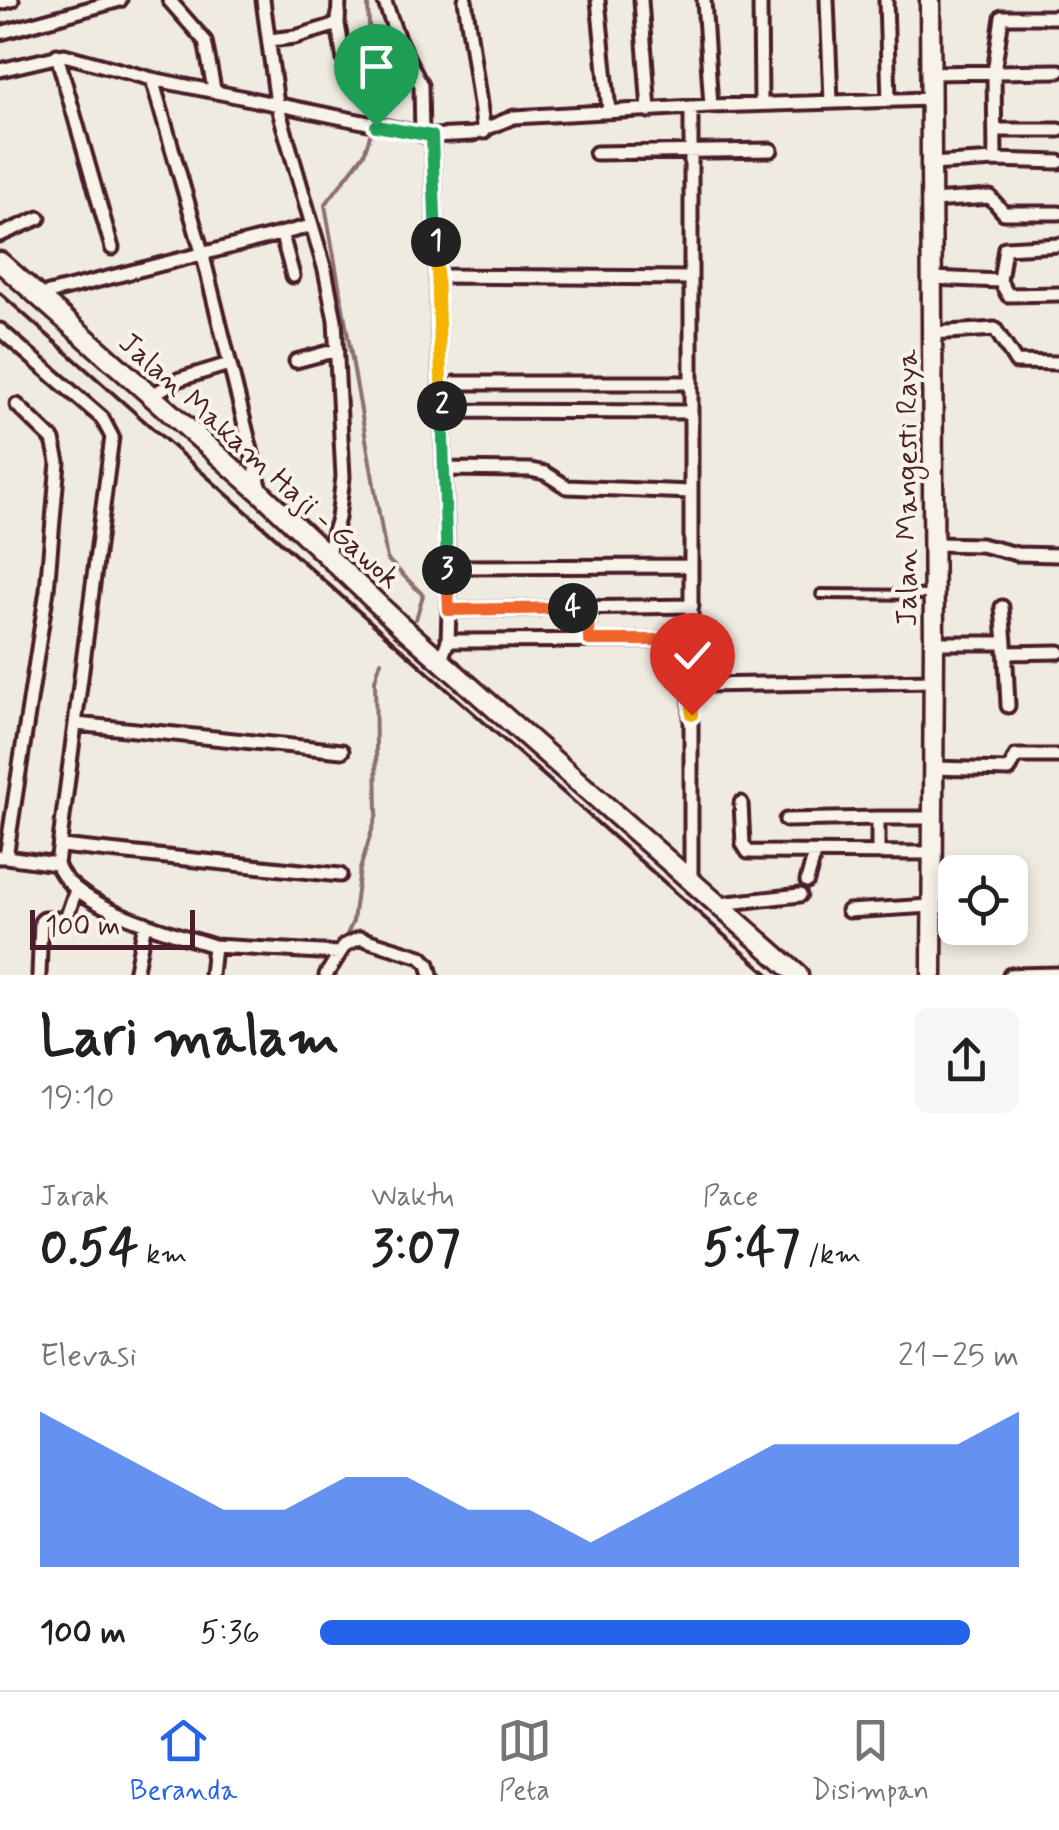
<!DOCTYPE html>
<html lang="id">
<meta charset="utf-8">
<style>
:root{--surface:#fff;--page:#f6f6f6;--text:#202124;--muted:#757577;--line:#e0e0e0;--accent:#2563eb}
body{margin:0;font-family:Mynerve,sans-serif;background:var(--page);color:var(--text);height:100vh;display:flex;flex-direction:column;font-size:38px;white-space:nowrap}
*{box-sizing:border-box;margin:0}
p{font-size:32px;color:var(--muted)}
.icon{flex:none;width:55px;height:55px;fill:none;stroke:currentColor;stroke-width:2;stroke-linecap:round;stroke-linejoin:round}
.map{position:relative;height:975px;overflow:hidden}
.sheet{display:flex;flex-direction:column;background:var(--surface);flex:1}
.sheet>*{flex:none}
.tools{position:absolute;left:938px;top:855px;display:grid;gap:20px}
.tools a{display:grid;place-items:center;width:90px;height:90px;border-radius:15px;background:var(--surface);box-shadow:0 5px 15px #0003;font-size:50px}
.scale{position:absolute;left:30px;bottom:25px;width:165px;box-sizing:border-box;padding-left:10px;border:5px solid #4a1f2b;border-top:0;font-size:28px;line-height:35px;white-space:nowrap;color:#4a1f2b;-webkit-text-stroke:8px #f7f3e8;paint-order:stroke}
.pin{position:absolute;display:grid;place-items:center;width:85px;height:85px;color:#fff;margin:-102px -42px;border-radius:50% 50% 50% 0;rotate:-45deg;box-shadow:0 0 10px #0007}
.pin .icon{rotate:45deg}
.km{position:absolute;width:50px;height:50px;margin:-25px;border-radius:50%;background:#222;color:#fff;font-size:28px;line-height:50px;text-align:center}
.round{display:grid;place-items:center;flex:none;width:105px;height:105px;border-radius:15px;background:var(--page)}
.head{display:flex;align-items:center;justify-content:space-between;height:170px;padding:0 40px}
h1{font-size:55px;font-weight:700;line-height:75px}
.figures{display:grid;grid-template-columns:repeat(3,1fr);gap:15px;height:170px;padding:10px 40px}
.figures div{display:grid;align-content:center}
.figures b{font-size:50px;font-weight:700}
.figures small{font-size:28px;font-weight:400}
.figures p{font-size:28px}
.chart{height:280px;padding:20px 40px}
.chart p{display:flex;justify-content:space-between}
.chart svg{width:100%;height:180px;margin-top:10px;fill:var(--accent);opacity:.7}
ul{padding:0 40px;list-style:none;font-size:32px}
li{display:grid;grid-template-columns:160px 120px 1fr;align-items:center;height:75px}
li i{height:25px;border-radius:12px;background:var(--accent)}
.dock{display:flex;justify-content:space-around;align-items:center;height:140px;border-top:2px solid var(--line);background:var(--surface);font-size:28px;color:var(--muted)}
.dock a{display:grid;justify-items:center;gap:5px}
.dock .current{color:var(--accent)}
.map>svg:first-child{display:block}
.lines{fill:none;stroke-linecap:round;stroke-linejoin:round}
.stream{stroke:#8b6f72;stroke-width:4}
.lane-casing{stroke:#4a1f2b;stroke-width:14}
.street-casing{stroke:#4a1f2b;stroke-width:19}
.secondary-casing{stroke:#4a1f2b;stroke-width:25}
.lane{stroke:#f7f3e8;stroke-width:6}
.street{stroke:#f7f3e8;stroke-width:11}
.secondary{stroke:#f7f3e8;stroke-width:18}
.rail{stroke:#4a1f2b;stroke-width:4}
.split-1-casing{stroke:#fff;stroke-width:20}
.split-2-casing{stroke:#fff;stroke-width:20}
.split-3-casing{stroke:#fff;stroke-width:20}
.split-4-casing{stroke:#fff;stroke-width:20}
.split-5-casing{stroke:#fff;stroke-width:20}
.split-6-casing{stroke:#fff;stroke-width:20}
.split-1{stroke:#22a559;stroke-width:12}
.split-2{stroke:#f5b400;stroke-width:12}
.split-3{stroke:#22a559;stroke-width:12}
.split-4{stroke:#f0652b;stroke-width:12}
.split-5{stroke:#f0652b;stroke-width:12}
.split-6{stroke:#f5b400;stroke-width:12}
.labels{text-anchor:middle;stroke-width:8;stroke-linejoin:round;paint-order:stroke}
.street-label{font-size:30px;fill:#4a1f2b;stroke:#f7f3e8}
</style>
<div class="map">
<svg width="1059" height="975" viewBox="0 0 1059 975">
<rect width="100%" height="100%" fill="#f0ebe0"/>
<filter id="ink" filterUnits="userSpaceOnUse"><feTurbulence type="fractalNoise" baseFrequency=".01" numOctaves="2"/><feDisplacementMap in="SourceGraphic" scale="20" xChannelSelector="R" yChannelSelector="G"/><feConvolveMatrix kernelMatrix="1 2 1 2 8 2 1 2 1" color-interpolation-filters="sRGB"/></filter>
<g filter="url(#ink)">
<g class="lines">
<path class="stream" d="M 368,0 C 368,40 377,80 373,120
M 372,129 L 364,154 L 325,205 L 387,559 L 423,595 L 416,619
M 329,963 L 332,949 L 344,941 L 353,921 L 360,869 L 377,814 L 375,680 L 381,661"/>
<defs>
<path id="lane" d="M 821,594 L 932,595"/>
<path id="street" d="M 169,0 L 205,41 L 214,89
M 263,0 L 277,104 L 325,270 L 335,320 L 343,477 L 338,518 L 327,556
M 339,0 L 338,24 L 344,60
M 384,0 L 398,39 L 421,85 L 422,135
M 465,0 L 484,132
M 598,0 L 609,111
M 641,0 L 649,111
M 704,0 L 711,106
M 760,0 L 761,104
M 827,0 L 831,101
M 886,0 L 889,101
M 0,3 L 12,0
M 1059,17 L 1002,17 L 994,72 L 995,160 L 1059,162
M 0,33 L 120,0
M 269,40 L 295,37 L 338,24
M 57,55 L 112,248
M 0,70 L 64,55 L 152,79 L 432,136 L 473,134 L 514,117 L 711,106 L 929,99
M 930,73 L 1059,71
M 152,79 L 202,252 L 261,490
M 995,130 L 1059,130
M 432,136 L 449,610 L 448,641 L 441,659
M 596,153 L 771,150
M 931,164 L 995,160
M 932,201 L 990,197 L 1004,213 L 1059,213
M 0,235 L 39,218
M 282,235 L 293,276
M 443,276 L 691,278
M 932,278 L 1000,281 L 1008,295 L 1059,294
M 1000,281 L 1005,248 L 1059,245
M 37,296 L 311,226
M 0,330 L 102,418 L 112,437 L 57,864 C 71,907 174,933 214,946 L 211,975
M 932,333 L 995,329 L 1016,362 L 1059,363
M 296,361 L 337,350
M 455,383 L 691,383
M 150,396 L 180,379 L 229,364
M 442,411 L 691,412
M 446,469 L 531,470 L 545,473 L 567,487 L 691,492
M 934,544 L 981,545 L 1017,554 L 1059,555
M 447,567 L 687,566
M 1002,607 L 1005,643
M 588,608 L 589,640
M 449,610 L 692,606
M 448,641 L 692,640
M 934,643 L 1005,643 L 1008,706
M 1005,653 L 1059,652
M 703,685 L 934,681
M 76,724 L 342,751
M 932,768 L 1009,770 L 1016,756 L 1059,756
M 741,803 L 743,844 L 748,852 L 932,853
M 786,820 L 878,818
M 61,846 L 340,875
M 878,851 L 878,818 L 932,818
M 0,857 L 6,857 L 47,590 L 58,462 L 53,440 L 17,405
M 6,857 L 57,864
M 691,879 L 691,108
M 807,881 L 815,853
M 719,904 L 800,895
M 848,911 L 931,906
M 214,946 L 339,953
M 39,975 L 41,922 L 44,919 L 66,919 L 76,890
M 135,975 L 145,923
M 326,975 L 345,945 L 360,938 L 421,957 L 428,964 L 431,975
M 1010,975 L 1059,974"/>
<path id="secondary" d="M 930,0 L 934,643 L 932,975
M 0,262 L 262,494 L 400,625 L 798,975"/>
</defs>
<use href="#lane" class="lane-casing"/>
<use href="#street" class="street-casing"/>
<use href="#secondary" class="secondary-casing"/>
<use href="#lane" class="lane"/>
<use href="#street" class="street"/>
<use href="#secondary" class="secondary"/>
<path class="rail" d="M 0,293 L 769,975"/>
</g>
</g>
<g class="lines" filter="url(#ink)">
<defs>
<path id="split-1" d="M 376,126 L 432,136 L 436,242"/>
<path id="split-2" d="M 436,242 L 442,406"/>
<path id="split-3" d="M 442,406 L 447,570"/>
<path id="split-4" d="M 447,570 L 449,610 L 573,608"/>
<path id="split-5" d="M 573,608 L 588,608 L 589,640 L 692,640 L 692,653"/>
<path id="split-6" d="M 692,653 L 692,715"/>
</defs>
<use href="#split-1" class="split-1-casing"/>
<use href="#split-2" class="split-2-casing"/>
<use href="#split-3" class="split-3-casing"/>
<use href="#split-4" class="split-4-casing"/>
<use href="#split-5" class="split-5-casing"/>
<use href="#split-6" class="split-6-casing"/>
<use href="#split-1" class="split-1"/>
<use href="#split-2" class="split-2"/>
<use href="#split-3" class="split-3"/>
<use href="#split-4" class="split-4"/>
<use href="#split-5" class="split-5"/>
<use href="#split-6" class="split-6"/>
</g>
<g class="labels">
<g class="street-label">
<text transform="translate(260 460) rotate(42)" y="10">Jalan Makam Haji - Gawok</text>
<text transform="translate(906 488) rotate(-90)" y="10">Jalan Mangesti Raya</text>
</g>
</g>
</svg>
<div class="tools">
<a><svg class="icon" aria-label="locate" viewBox="0 0 24 24"><circle cx="12" cy="12" r="6"/><path d="M12 2v4M12 18v4M2 12h4M18 12h4"/></svg></a>
</div>
<div class="scale">100 m</div>
<div class="pin" style="left:376px;top:126px;background:#1e9e55"><svg class="icon" aria-label="arrive" viewBox="0 0 24 24"><path d="M6 21V4h12l-3 4 3 4H6"/></svg></div>
<div class="pin" style="left:692px;top:715px;background:#d93025"><svg class="icon" aria-label="check" viewBox="0 0 24 24"><path d="M5 12l5 5 9-10"/></svg></div>
<b class="km" style="left:436px;top:242px">1</b>
<b class="km" style="left:442px;top:406px">2</b>
<b class="km" style="left:447px;top:570px">3</b>
<b class="km" style="left:573px;top:608px">4</b>
</div>
<section class="sheet">
<div class="head"><div><h1>Lari malam</h1><p>19:10</p></div><a class="round"><svg class="icon" aria-label="share" viewBox="0 0 24 24"><path d="M12 15V3M7 8l5-5 5 5M5 13v7h14v-7"/></svg></a></div>
<div class="figures">
<div><p>Jarak</p><b>0.54<small> km</small></b></div>
<div><p>Waktu</p><b>3:07</b></div>
<div><p>Pace</p><b>5:47<small> /km</small></b></div>
</div>
<div class="chart"><p><span>Elevasi</span>21–25 m</p>
<svg viewBox="0 0 160 44" preserveAspectRatio="none"><path d="M0 44V6L10 14L20 22L30 30L40 30L50 22L60 22L70 30L80 30L90 38L100 30L110 22L120 14L130 14L140 14L150 14L160 6V44z"/></svg>
</div>
<ul>
<li><b>100 m</b>5:36<i style="width:93%"></i></li>
</ul>
</section>
<nav class="dock">
<a class="current"><svg class="icon" aria-label="home" viewBox="0 0 24 24"><path d="M3 11l9-7 9 7M6 9v11h12V9"/></svg>Beranda</a>
<a><svg class="icon" aria-label="map" viewBox="0 0 24 24"><path d="M3 6l6-2 6 2 6-2v14l-6 2-6-2-6 2zM9 4v14M15 6v14"/></svg>Peta</a>
<a><svg class="icon" aria-label="saved" viewBox="0 0 24 24"><path d="M7 4h10v16l-5-4-5 4z"/></svg>Disimpan</a>
</nav>
